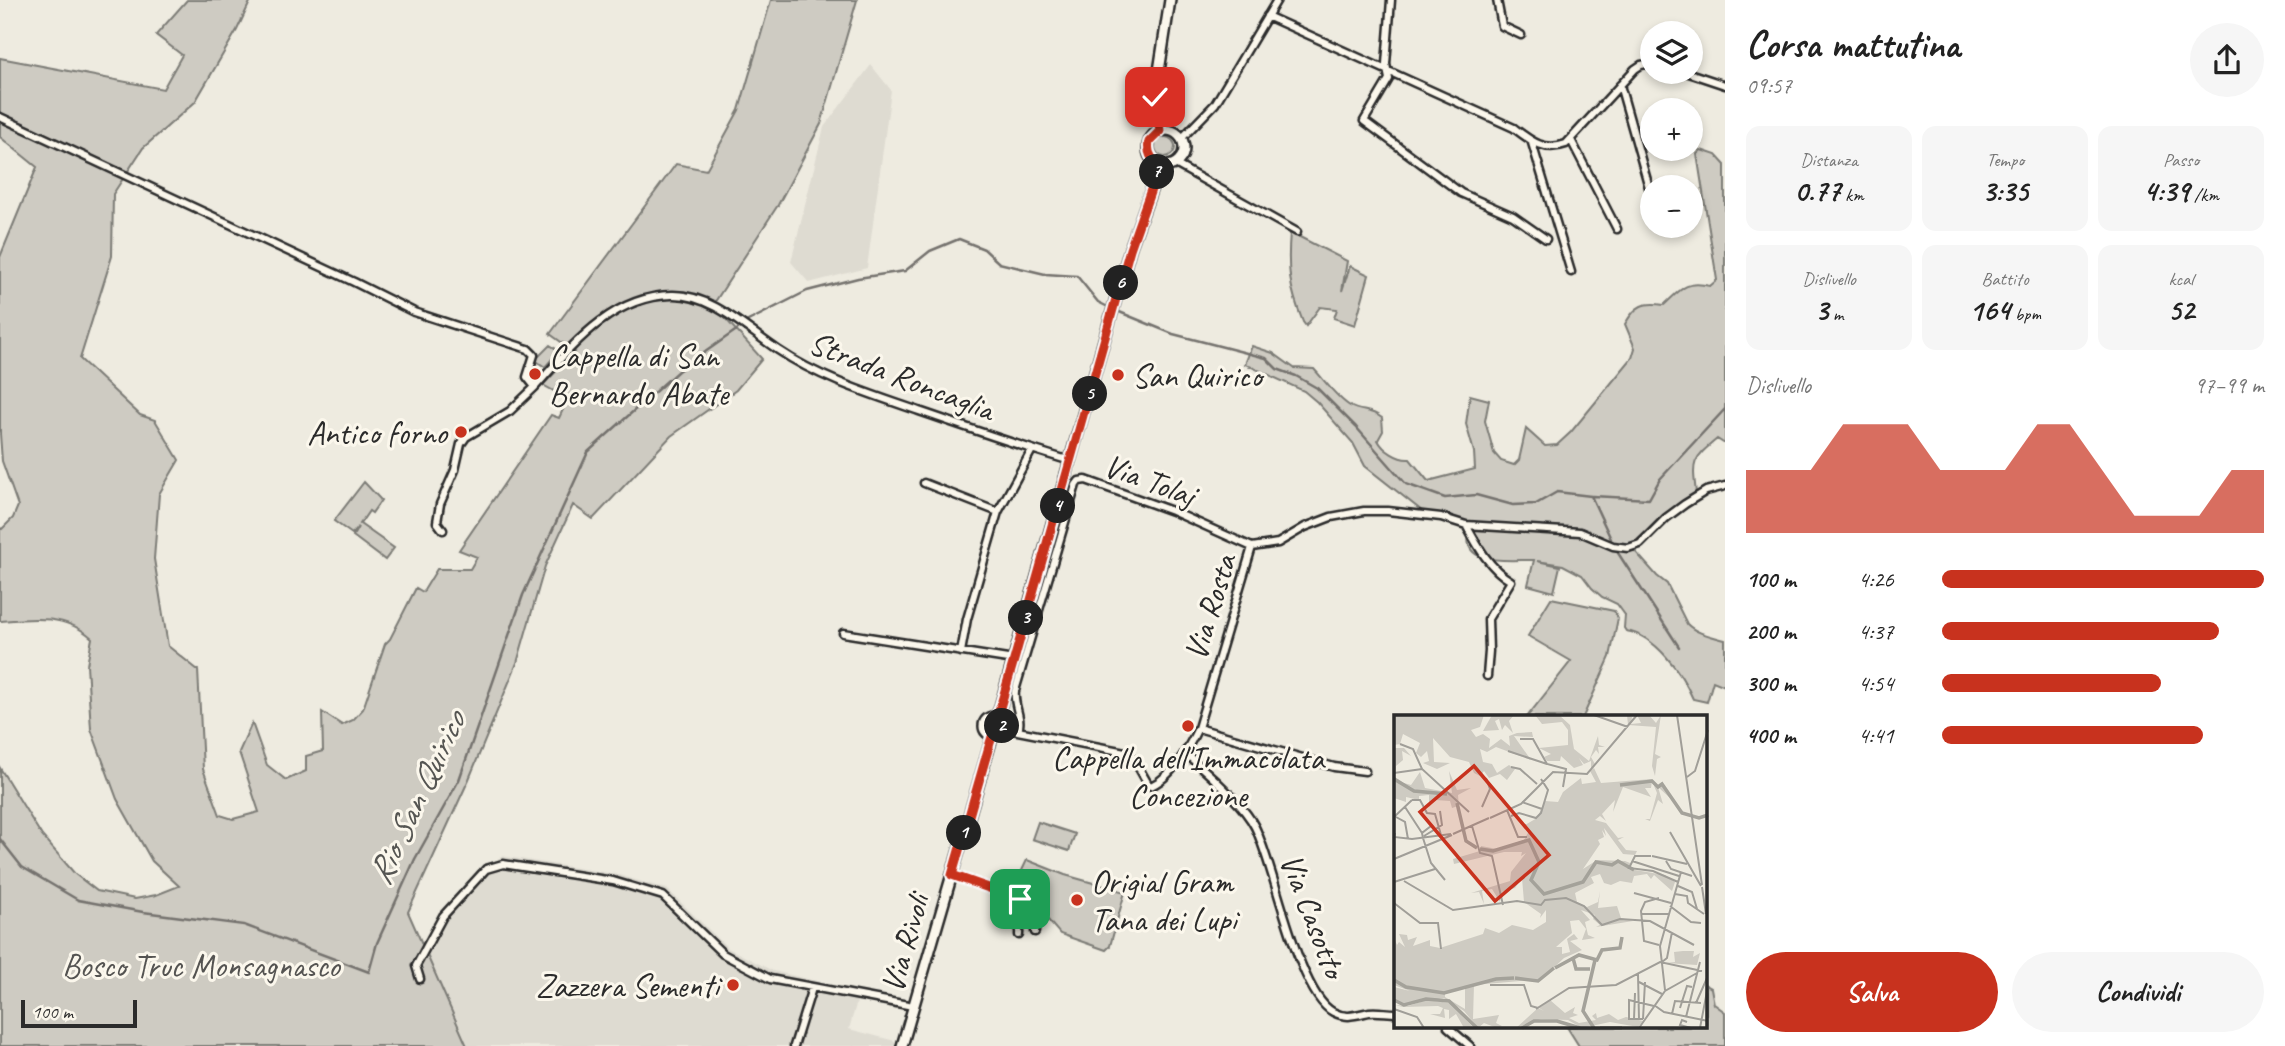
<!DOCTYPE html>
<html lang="it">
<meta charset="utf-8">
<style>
:root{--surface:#fff;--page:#f6f6f6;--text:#222;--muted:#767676;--accent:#c8321e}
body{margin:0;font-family:Caveat,sans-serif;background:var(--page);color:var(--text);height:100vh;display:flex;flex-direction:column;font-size:26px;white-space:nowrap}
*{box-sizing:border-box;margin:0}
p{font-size:23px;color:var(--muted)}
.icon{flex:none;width:38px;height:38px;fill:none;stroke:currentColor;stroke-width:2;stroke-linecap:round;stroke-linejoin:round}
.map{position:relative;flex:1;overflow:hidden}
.details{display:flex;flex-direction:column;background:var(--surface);width:560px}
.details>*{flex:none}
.tools{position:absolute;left:1640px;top:21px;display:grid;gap:14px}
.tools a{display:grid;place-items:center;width:63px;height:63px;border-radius:50%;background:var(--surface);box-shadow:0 4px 10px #0003;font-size:35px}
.scale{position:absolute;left:21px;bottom:18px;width:116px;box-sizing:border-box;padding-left:7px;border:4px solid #2b2b2b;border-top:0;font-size:19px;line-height:24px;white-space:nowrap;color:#2b2b2b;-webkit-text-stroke:5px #fbf7ec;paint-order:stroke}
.pin{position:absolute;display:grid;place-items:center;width:60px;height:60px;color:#fff;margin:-30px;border-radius:14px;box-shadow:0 4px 10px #0006}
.km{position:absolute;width:35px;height:35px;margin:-18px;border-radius:50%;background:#222;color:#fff;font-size:19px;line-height:35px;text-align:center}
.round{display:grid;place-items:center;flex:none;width:74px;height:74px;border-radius:37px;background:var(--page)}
.summary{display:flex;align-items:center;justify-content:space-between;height:119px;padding:0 21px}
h1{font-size:38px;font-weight:800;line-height:52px}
.metrics{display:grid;grid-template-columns:repeat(3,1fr);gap:10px;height:119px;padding:7px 21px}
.metrics div{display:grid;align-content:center;border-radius:14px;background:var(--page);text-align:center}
.metrics b{font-size:30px;font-weight:800}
.metrics small{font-size:19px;font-weight:400}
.metrics p{font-size:19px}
.chart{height:196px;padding:14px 21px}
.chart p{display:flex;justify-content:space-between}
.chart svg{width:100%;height:126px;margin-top:7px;fill:var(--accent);opacity:.7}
.button{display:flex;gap:14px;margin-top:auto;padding:14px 21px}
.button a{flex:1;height:80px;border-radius:42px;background:var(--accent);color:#fff;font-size:28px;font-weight:800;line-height:80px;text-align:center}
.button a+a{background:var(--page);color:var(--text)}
ul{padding:0 21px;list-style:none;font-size:23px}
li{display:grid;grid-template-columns:112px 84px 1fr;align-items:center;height:52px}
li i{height:18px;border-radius:9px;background:var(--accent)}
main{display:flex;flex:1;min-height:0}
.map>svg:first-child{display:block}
.built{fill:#dedbd1}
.green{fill:#cecbc2;stroke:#7c7b76;stroke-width:2}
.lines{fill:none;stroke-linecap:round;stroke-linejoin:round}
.stream{stroke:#74726e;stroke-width:2.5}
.street-casing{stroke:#2b2b2b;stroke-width:11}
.secondary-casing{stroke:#2b2b2b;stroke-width:14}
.street{stroke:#fbf7ec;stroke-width:6}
.secondary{stroke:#fbf7ec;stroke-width:9}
.route-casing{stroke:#fff;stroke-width:14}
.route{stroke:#c8321e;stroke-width:9}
.poi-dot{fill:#c8321e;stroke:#fbf7ec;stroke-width:2.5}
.labels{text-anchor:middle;stroke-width:6;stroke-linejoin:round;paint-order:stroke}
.poi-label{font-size:33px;fill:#2b2b2b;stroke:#fbf7ec;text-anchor:start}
.street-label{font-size:33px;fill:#2b2b2b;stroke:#fbf7ec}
.park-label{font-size:33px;fill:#545351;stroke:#fbf7ec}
.water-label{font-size:35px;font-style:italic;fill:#555552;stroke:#fbf7ec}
.inset-river{fill:none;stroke:#a4a29a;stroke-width:3.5}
.inset-road{fill:none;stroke:#a09e98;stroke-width:2}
.view{fill:#c8321e;fill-opacity:0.15;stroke:#c8321e;stroke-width:3.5}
.inset-edge{fill:none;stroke:#2b2b2b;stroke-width:3.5}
</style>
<main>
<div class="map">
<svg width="1725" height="1046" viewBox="0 0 1725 1046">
<rect width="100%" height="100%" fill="#eeebe0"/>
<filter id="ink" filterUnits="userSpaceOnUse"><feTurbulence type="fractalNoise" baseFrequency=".0143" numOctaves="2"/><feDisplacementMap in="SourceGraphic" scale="14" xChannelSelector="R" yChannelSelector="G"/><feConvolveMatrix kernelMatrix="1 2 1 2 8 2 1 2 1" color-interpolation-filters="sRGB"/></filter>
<g filter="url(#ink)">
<path class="built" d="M 871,65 L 891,90 L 867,268 L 809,283 L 791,262 L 824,127 Z
M 501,856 L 615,874 L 667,889 L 728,948 L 773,971 L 860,991 L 849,1029 L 895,1041 L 895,1046 L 457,1046 L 411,980 L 450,909 Z"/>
<path class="green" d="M 187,0 L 251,0 L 237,30 L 195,102 L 143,148 L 113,194 L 112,256 L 80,359 L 140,415 L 155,420 L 179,460 L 159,494 L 154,559 L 168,646 L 198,670 L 203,769 L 220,815 L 233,819 L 259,812 L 239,752 L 252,723 L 267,765 L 286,780 L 306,771 L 306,756 L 323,751 L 322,712 L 342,725 L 353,720 L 363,709 L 385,644 L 390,639 L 416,588 L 423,592 L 437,569 L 470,569 L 477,557 L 459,550 L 551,415 L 559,418 L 568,399 L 543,385 L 575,352 L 550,334 L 676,164 L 706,170 L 739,110 L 771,0 L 857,0 L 821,124 L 778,205 L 713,305 L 762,359 L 736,390 L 671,436 L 593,519 L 573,505 L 545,566 L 517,663 L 469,779 L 408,912 L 467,1046 L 0,1046 L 0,768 L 42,836 L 75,874 L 97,891 L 135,899 L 156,895 L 179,886 L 152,861 L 117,799 L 91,729 L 87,665 L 92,638 C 65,614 33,618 0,621 L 0,528 L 2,529 L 13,518 L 18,506 L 2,461 L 0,434 L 0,257 L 37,167 L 0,137 L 0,58 L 163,89 L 182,55 L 156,35 Z
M1155 147a10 10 0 1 1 20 0a10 10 0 1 1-20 0Z
M 1701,150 L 1716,155 L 1725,165 L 1725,444 L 1717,439 C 1692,460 1692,461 1696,493 L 1666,514 L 1636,541 L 1626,546 L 1582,531 L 1469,523 L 1440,513 L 1422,511 L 1365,466 L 1353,443 L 1317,402 L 1304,391 L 1245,364 L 1252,346 L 1273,353 L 1294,368 L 1314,369 C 1325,381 1336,397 1350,406 C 1362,413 1369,408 1382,418 L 1383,431 L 1378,440 C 1383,450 1398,460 1410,459 L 1428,481 L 1475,469 L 1474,452 L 1466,424 L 1470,395 L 1489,400 L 1485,421 L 1494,453 L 1501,461 L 1514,465 L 1519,460 L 1526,429 L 1545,446 L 1557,445 L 1571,432 L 1632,358 L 1635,348 L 1625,324 C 1636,305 1643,302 1664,305 C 1681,289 1686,280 1710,286 L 1717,280 L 1697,154 Z
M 1290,232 L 1347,261 L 1342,291 L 1350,266 L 1369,275 L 1355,325 L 1334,318 L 1337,309 L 1320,307 L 1306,326 L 1303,322 C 1289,287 1287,269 1290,232 Z
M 550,345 L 559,351 L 545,367 L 535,360 Z
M 364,482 L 381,500 L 372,513 L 369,511 L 360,524 L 394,548 L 385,560 L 353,536 L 358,527 L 352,534 L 334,521 Z
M 1476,528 L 1575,535 L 1620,550 L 1635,551 L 1657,576 L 1667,584 L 1687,624 C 1697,634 1711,636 1725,640 L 1725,686 L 1713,681 L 1707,702 L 1693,699 C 1682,673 1655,635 1626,631 L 1624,628 L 1625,615 L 1617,604 L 1602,597 L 1592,588 L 1582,575 L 1563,565 L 1537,561 L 1560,566 L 1554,592 L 1528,585 L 1534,560 C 1512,559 1458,568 1470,530 Z
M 1551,598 L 1614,611 L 1618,618 L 1610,657 L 1583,717 L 1527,717 L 1571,661 L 1528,636 Z
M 1038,822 L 1075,834 L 1069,851 L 1032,839 Z
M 1027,860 L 1065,875 L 1125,892 L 1110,946 L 1106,950 L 1060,934 L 1016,883 Z
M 1706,985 L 1711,988 L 1714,1004 L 1725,1012 L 1725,1046 L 1579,1046 L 1567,1027 L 1706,1027 Z"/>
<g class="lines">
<path class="stream" d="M 1117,311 L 1173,334 L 1266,358 L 1277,369 L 1296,376 L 1317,388 L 1356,427 L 1406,484 L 1445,498 L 1476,495 L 1513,505 L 1536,504 L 1557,492 L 1591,496 L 1611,539
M 746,322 L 807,291 L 858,278 L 905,271 L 930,251 L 959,239 L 984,249 L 999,263 L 1045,274 L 1077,276 L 1098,302 L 1110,308
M 1592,496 L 1649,499 L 1660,479 L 1725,409
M 1618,553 L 1679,647
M 0,839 L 22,867 L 78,900 L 143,912 L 244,925 L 369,972 L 377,943 L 415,859 L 459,780 L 523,595 L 588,452 L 678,371 L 738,329"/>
<defs>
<path id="street" d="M 1391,0 L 1386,64 L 1389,79 L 1364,121 L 1461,193 L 1513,216 L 1546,239
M 1497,0 L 1502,26 L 1521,35
M 1267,16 L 1514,128 C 1531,141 1544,152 1566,144 L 1635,69 L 1641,65 L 1652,63
M 1686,72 L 1725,85
M 1620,85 L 1652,198
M 0,117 L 354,282 L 414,312 L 528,349 L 534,355 L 527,377 L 535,387 C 572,346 611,296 672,295 C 712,294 746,329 778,350 C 821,379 870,394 919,411 C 969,428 1019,446 1071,461
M 1182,138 L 1215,104 L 1277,0
M 1571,140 L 1617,229
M 1532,143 L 1571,272
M 1175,164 L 1297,232
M 1660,226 L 1661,228
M 924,483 L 998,512
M 1466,525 C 1478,547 1490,569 1511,581 L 1488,619 L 1489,651 L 1487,676
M 443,530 L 437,522 L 440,504 L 455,470 L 461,444 L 466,437 L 510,411 L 535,387
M 1252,547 L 1278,543 L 1305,527 L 1331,517 L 1364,511 L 1388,511 L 1441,517 L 1466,525 L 1580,532 L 1613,546 L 1628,548 L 1640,544 L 1666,518 L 1685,504 L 1706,491 L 1725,486
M 843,633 L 1014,660
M 961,652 L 967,619 L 998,512 L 1032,450
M 1002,728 L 1125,752 L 1135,761 L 1148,784 L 1151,786 C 1173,776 1188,749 1198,728 L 1252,547
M 1198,728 L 1334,767 L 1365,771
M 1018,731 C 1023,717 1013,706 1015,691 L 1076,485 L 1079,481 L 1086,480 L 1172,511 L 1252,547
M 1185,753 C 1205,770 1243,803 1255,827 C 1275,867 1297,992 1333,1012 C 1346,1019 1356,1015 1369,1012 C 1378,1011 1387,1013 1396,1013
M 952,875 L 1025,901 L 1036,915 L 1035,932
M 1019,935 L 1020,899
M 420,979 L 416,966 L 443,916 L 486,869 L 503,864 L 613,881 L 663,896 L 723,954 L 770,979 L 913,1006
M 1448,1027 L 1470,1046
M 794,1046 L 812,988"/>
<path id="secondary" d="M1148 148a18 18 0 1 1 36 0a18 18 0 1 1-36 0Z
M 1160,131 L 1155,97 L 1170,0
M 995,717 L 999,711 L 1130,249 L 1160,165
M984 726a9 9 0 1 1 18 0a9 9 0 1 1-18 0Z
M 902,1046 L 993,734"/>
</defs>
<use href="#street" class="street-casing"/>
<use href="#secondary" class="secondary-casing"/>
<use href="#street" class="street"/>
<use href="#secondary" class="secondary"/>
</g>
</g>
<g class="lines" filter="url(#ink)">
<defs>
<path id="route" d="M 1020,899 L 952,875 L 990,743 L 993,734 L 999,733 L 1002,728 L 1000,720 L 995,717 L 999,711 L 1014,660 L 1130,249 L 1160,164 C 1151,160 1147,152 1149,142 L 1160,131 L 1155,97"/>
</defs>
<use href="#route" class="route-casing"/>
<use href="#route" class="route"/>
</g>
<g class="poi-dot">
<circle cx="535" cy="374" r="7"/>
<circle cx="1118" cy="375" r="7"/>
<circle cx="461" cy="432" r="7"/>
<circle cx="1188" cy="726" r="7"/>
<circle cx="1077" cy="900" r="7"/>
<circle cx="733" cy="985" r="7"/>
</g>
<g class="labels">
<g class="poi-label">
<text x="549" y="367">Cappella di San<tspan x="549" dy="38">Bernardo Abate</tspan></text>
<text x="1132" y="387">San Quirico</text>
<text x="447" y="444" text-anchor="end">Antico forno</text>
<text x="1188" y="769" text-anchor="middle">Cappella dell'Immacolata<tspan x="1188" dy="38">Concezione</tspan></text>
<text x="1091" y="893">Origial Gram<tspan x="1091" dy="38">Tana dei Lupi</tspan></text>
<text x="719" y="997" text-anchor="end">Zazzera Sementi</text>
</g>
<g class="street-label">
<text transform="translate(902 375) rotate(21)" y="12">Strada Roncaglia</text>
<text transform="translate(1150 479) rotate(20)" y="12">Via Tolaj</text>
<text transform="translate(1209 607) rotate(-73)" y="12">Via Rosta</text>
<text transform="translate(1314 915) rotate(69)" y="12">Via Casotto</text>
<text transform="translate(904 943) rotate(-74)" y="12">Via Rivoli</text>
</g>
<g class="park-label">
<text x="201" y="977">Bosco Truc Monsagnasco</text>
</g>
<g class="water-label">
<text transform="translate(416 798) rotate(-65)" y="12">Rio San Quirico</text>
</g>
</g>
<g transform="translate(1394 715)">
<rect width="313" height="313" fill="#eeebe0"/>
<path d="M 0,0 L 90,0 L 86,12 L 77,15 L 82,22 L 89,19 L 96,24 L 95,33 L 107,24 L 116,31 L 115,21 L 123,18 L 138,17 L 139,22 L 120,21 L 137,45 L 102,32 L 93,37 L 86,34 L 89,47 L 98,49 L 103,58 L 115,50 L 121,54 L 113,65 L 106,59 L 95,63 L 90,56 L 86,61 L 80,58 L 75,47 L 56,42 L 39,23 L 40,47 L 56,48 L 43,54 L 29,48 L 35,46 L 33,36 L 27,42 L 22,38 L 26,28 L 9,19 L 6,29 L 0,30 ZM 98,0 L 120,0 L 115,6 L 119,18 L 111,10 L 108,15 L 105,4 L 101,6 L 105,15 L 89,16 ZM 141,0 L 165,0 L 176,10 L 180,34 L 195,46 L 204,21 L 205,30 L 211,32 L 204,32 L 205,39 L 202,35 L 197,42 L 201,49 L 197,54 L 197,46 L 190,49 L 185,43 L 189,50 L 180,53 L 167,41 L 166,46 L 153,46 L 150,42 L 157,39 L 145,33 L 174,30 L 174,15 L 168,7 L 148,9 ZM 233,0 L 238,2 L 237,9 L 247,8 L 243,0 L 255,0 L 262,8 L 267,0 L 261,39 L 267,42 L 263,44 L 261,61 L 258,51 L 262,12 L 234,10 ZM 0,33 L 10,33 L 17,41 L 8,36 L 9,45 L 2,51 L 1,62 L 10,68 L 17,70 L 26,57 L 31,73 L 58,78 L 55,56 L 63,75 L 77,73 L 64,80 L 66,106 L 64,91 L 58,93 L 56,86 L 41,85 L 35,92 L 35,80 L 25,81 L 25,85 L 12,82 L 12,87 L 0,83 ZM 200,53 L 207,68 L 258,64 L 263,72 L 269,70 L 276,83 L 264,72 L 269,89 L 264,85 L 256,106 L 251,104 L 256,104 L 263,78 L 258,66 L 257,73 L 251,73 L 257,82 L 229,72 L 219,97 L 221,85 L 208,99 L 212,106 L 206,101 L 201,105 L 212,108 L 224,123 L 230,122 L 224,125 L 232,135 L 243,136 L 241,140 L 229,139 L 210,113 L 212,121 L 208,115 L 210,122 L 204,125 L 206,129 L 189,154 L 203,145 L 231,146 L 236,148 L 235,154 L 271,160 L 281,167 L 278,176 L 260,160 L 257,164 L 253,159 L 240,161 L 238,168 L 226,166 L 217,170 L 210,168 L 206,159 L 197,162 L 200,168 L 181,178 L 183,187 L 193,192 L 204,187 L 206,176 L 204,193 L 223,191 L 227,203 L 239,206 L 202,212 L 206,210 L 199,204 L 201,200 L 187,195 L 196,205 L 191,207 L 194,220 L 201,223 L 188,225 L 192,214 L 185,205 L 176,206 L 178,218 L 162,232 L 168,232 L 168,239 L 176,237 L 173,224 L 180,219 L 184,224 L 176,226 L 188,235 L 170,243 L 148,264 L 80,270 L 79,304 L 105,300 L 102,308 L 108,311 L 103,313 L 90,308 L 84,313 L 70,296 L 50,283 L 11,289 L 0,284 L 0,272 L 16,276 L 0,270 L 0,223 L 3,230 L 5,227 L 11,232 L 5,219 L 13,220 L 14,225 L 23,222 L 19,231 L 36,225 L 36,231 L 46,233 L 89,219 L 91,213 L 105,218 L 118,210 L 139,215 L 152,207 L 152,195 L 146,203 L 147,199 L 130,187 L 128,163 L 121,173 L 108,177 L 106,187 L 98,174 L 88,176 L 90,189 L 85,177 L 77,178 L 116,166 L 117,157 L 132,138 L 127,141 L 128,137 L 110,137 L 60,149 L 59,144 L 86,136 L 87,131 L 103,134 L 130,125 L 135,116 L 131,110 L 143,103 L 151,86 L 164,87 L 169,77 L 187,63 L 188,69 L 202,67 L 196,56 ZM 71,273 L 71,294 L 51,282 L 51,278 ZM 289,236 L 300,236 L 299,242 L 306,238 L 303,250 L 272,248 L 281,247 L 280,237 ZM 33,285 L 56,288 L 80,313 L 70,313 L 62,299 L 55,304 L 55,295 L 50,294 L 51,303 L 36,299 L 46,299 L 49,293 L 44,291 L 9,292 L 1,290 L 14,291 ZM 156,285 L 171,298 L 181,292 L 179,298 L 184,300 L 175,303 L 185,308 L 202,305 L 198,301 L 202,298 L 203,303 L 215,299 L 224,305 L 232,302 L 249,306 L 244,312 L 216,307 L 188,313 L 174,305 L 147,304 L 122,313 L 144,293 L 150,296 L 145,293 Z" fill="#cecbc2" fill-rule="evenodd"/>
<path class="inset-river" d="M 0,64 L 20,76 L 53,79M 226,70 L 258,66 L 264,72 L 268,69 L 288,98 L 305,103 L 314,100M 63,88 L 72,126 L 83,133M 86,134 L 99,136 L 135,125 L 145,147 L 137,165 L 150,179 L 189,167 L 202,147 L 218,150 L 224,146 L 240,155M 179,243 L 182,254 L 196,254M 161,253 L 185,240 L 203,245 L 208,235 L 226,233 L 228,222M 121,263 L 144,266 L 160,253M 0,265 L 12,272 L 50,278 L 102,264 L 120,263M 0,285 L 10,290 L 32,284 L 55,286 L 83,313M 128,313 L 140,306 L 163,306 L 186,313M 200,313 L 189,296 L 201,245M 206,313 L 228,313"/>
<path class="inset-road" d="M 200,0 L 234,12M 283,0 L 308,170M 126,24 L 139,24 L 153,49 L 172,54 L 169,72M 6,29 L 19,34 L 28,54 L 75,97M 114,36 L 153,49M 117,52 L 126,54 L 143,69M 0,58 L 28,54M 293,62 L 301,56 L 314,15M 18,85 L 26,85 L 33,98 L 41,99 L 47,120M 128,87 L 148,94M 11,92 L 28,118M 88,92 L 96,74 L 92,63M 113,95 L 124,122 L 133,122M 117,101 L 125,98 L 142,103 L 147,98 L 154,75 L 147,64M 0,102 L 18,85M 2,102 L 11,107 L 14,124M 96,103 L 127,89 L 159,57 L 193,59 L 243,0M 37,111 L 28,118 L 29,123 L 37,148 L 51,165M 78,111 L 86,138 L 98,141 L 109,190M 276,117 L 307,171M 1,118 L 0,122 L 18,124 L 57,119M 59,119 L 95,103M 30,121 L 48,110 L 46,96M 257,141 L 241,141 L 235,153 L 259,156 L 284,167M 258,141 L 293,149M 0,144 L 58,120M 238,146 L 285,161M 272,146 L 277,154 L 298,161M 10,166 L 59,195 L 123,186 L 147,190 L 151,185 L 172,183 L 190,191 L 208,210 L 226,204 L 256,206 L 300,230M 0,167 L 41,154M 284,171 L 298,177 L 303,194M 308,172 L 312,199M 240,178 L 277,188M 281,179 L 293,181 L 294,188 L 310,199M 265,183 L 251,187 L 247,196 L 250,226 L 265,230M 0,188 L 26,208 L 44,208 L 47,234M 276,191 L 297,207 L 307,208M 247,199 L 275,199M 268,247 L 273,243 L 278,217M 244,259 L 245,304M 245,267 L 268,279M 96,270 L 130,270 L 137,291 L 144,293M 271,275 L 266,231 L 287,157M 302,288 L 313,263M 260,290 L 270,297 L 314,306M 286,293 L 293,271 L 298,272M 0,294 L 23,302 L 30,313M 142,294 L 175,273 L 222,270 L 266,247 L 308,256M 278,299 L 281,286 L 307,288M 292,302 L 306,247M 240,304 L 241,278M 249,304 L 235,304 L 235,285 L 260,291M 249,304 L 251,267M 293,307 L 288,305 L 286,310 L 297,313M 245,313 L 271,276 L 303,258M 306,313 L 314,271"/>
<path class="view" d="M 80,51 L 155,140 L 101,186 L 26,97 Z"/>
<rect width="313" height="313" class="inset-edge"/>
</g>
</svg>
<div class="tools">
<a><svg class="icon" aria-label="layers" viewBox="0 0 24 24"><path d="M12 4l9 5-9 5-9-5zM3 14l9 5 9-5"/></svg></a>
<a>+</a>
<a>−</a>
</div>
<div class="scale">100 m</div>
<div class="pin" style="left:1020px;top:899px;background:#1e9e55"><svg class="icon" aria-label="arrive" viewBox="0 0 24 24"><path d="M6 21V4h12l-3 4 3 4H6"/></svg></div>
<div class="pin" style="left:1155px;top:97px;background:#d93025"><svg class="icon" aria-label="check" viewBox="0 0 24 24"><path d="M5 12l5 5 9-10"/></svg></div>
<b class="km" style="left:964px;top:833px">1</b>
<b class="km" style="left:1002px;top:726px">2</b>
<b class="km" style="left:1026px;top:618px">3</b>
<b class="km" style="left:1058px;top:506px">4</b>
<b class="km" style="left:1090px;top:394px">5</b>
<b class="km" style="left:1121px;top:283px">6</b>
<b class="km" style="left:1157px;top:172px">7</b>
</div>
<section class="details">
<div class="summary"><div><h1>Corsa mattutina</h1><p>09:57</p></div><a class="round"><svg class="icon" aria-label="share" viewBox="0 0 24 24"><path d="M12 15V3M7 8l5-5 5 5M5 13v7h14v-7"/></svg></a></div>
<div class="metrics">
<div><p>Distanza</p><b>0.77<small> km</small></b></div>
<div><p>Tempo</p><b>3:35</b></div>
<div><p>Passo</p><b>4:39<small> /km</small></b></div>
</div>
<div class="metrics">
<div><p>Dislivello</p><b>3<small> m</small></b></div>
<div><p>Battito</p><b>164<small> bpm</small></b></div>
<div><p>kcal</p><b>52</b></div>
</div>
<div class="chart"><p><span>Dislivello</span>97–99 m</p>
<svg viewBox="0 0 160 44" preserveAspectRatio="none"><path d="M0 44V22L10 22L20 22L30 6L40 6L50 6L60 22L70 22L80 22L90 6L100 6L110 22L120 38L130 38L140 38L150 22L160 22V44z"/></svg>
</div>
<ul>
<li><b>100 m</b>4:26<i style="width:100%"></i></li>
<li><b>200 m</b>4:37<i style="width:86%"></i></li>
<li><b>300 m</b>4:54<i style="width:68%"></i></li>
<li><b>400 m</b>4:41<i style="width:81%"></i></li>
</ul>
<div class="button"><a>Salva</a><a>Condividi</a></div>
</section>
</main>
